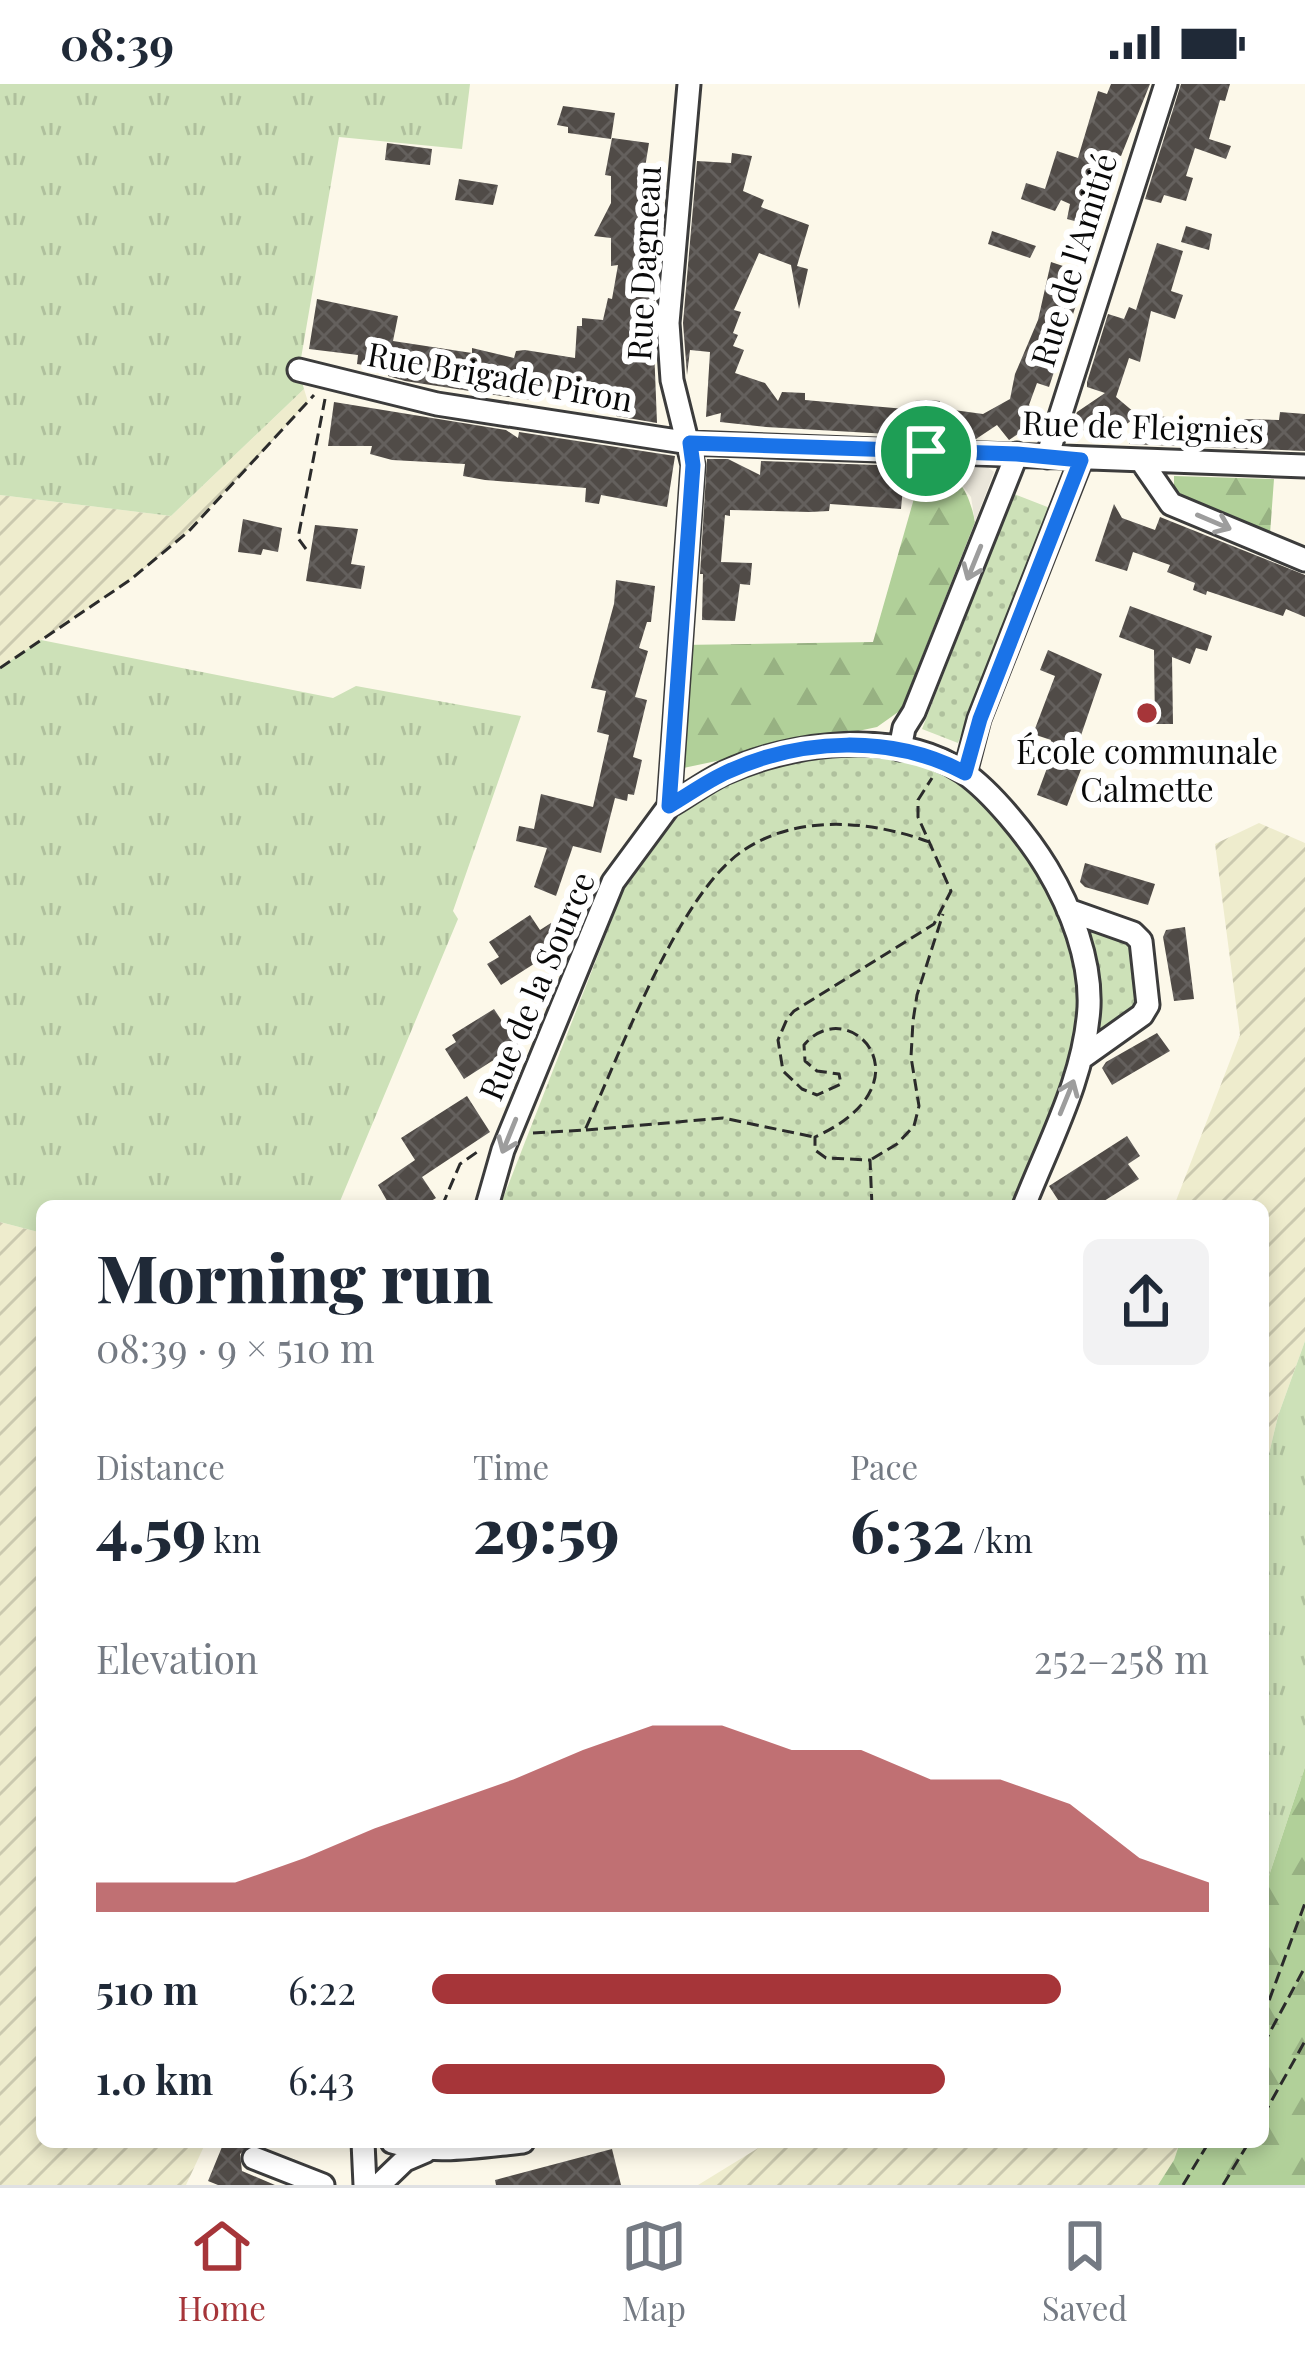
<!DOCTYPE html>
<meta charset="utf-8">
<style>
:root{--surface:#fff;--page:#f2f2f3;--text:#1f2937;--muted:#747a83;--line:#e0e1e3;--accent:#a63539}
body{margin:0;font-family:"Playfair Display",serif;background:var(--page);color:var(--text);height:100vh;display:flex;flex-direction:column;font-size:45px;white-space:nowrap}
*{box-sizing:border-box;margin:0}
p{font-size:39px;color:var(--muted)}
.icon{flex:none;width:66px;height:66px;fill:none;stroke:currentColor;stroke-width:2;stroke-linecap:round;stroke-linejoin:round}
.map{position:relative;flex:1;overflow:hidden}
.drawer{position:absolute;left:36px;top:1116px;width:1233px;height:948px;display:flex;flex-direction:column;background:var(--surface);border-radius:18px;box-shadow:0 6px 18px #0003}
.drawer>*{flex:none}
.pin{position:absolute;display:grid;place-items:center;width:102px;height:102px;color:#fff;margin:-51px;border:6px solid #fff;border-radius:50%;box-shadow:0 3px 12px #0007}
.round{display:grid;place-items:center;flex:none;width:126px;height:126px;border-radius:18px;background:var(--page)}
.head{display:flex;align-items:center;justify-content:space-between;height:204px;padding:0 60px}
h1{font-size:66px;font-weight:800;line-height:90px}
.metrics{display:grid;grid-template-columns:repeat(3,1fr);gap:18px;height:204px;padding:12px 60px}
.metrics div{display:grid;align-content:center}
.metrics b{font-size:60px;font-weight:800}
.metrics small{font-size:33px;font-weight:400}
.metrics p{font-size:33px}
.chart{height:336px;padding:24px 60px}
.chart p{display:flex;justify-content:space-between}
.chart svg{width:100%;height:216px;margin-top:12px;fill:var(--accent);opacity:.7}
ul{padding:0 60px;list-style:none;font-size:39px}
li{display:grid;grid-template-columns:192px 144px 1fr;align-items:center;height:90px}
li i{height:30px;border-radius:15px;background:var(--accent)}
.status{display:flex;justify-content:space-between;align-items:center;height:84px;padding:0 60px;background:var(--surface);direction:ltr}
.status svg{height:33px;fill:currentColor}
.tabs{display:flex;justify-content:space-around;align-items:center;height:168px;border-top:3px solid var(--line);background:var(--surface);font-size:33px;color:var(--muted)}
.tabs a{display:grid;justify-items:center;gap:6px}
.tabs .current{color:var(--accent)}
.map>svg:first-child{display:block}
.farmland{fill:url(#farmland-furrows)}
.grass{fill:url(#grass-tufts)}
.forest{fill:url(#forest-firs)}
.park{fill:url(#park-dots)}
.plaza{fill:#eae6da}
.building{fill:url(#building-cross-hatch)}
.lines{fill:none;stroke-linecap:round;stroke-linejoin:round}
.minor-casing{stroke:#3c3c3c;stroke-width:27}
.path{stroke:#2b2b2b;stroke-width:3;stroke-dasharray:12 6;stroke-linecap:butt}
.minor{stroke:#fff;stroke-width:21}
.oneway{stroke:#9d9d9d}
.route-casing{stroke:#fff;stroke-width:24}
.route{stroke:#1a73e8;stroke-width:15}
.poi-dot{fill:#a63539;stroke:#fff;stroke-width:4.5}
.labels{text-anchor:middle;stroke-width:12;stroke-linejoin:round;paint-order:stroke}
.street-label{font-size:33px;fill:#090909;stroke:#fff}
.poi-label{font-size:33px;fill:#090909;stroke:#fff}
</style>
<div class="status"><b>08:39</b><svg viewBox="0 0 49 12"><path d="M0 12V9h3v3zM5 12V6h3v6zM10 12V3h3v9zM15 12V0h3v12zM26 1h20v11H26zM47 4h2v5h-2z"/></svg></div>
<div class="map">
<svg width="1305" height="2101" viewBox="0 0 1305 2101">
<defs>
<pattern id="farmland-furrows" width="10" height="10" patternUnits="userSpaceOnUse" patternTransform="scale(3)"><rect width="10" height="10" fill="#eeeccd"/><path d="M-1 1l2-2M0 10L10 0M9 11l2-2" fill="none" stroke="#cbc9af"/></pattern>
<pattern id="grass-tufts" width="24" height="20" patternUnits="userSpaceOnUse" patternTransform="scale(3)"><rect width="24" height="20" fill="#cde1b8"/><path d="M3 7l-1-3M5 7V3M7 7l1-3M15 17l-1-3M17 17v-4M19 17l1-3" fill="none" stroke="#afc09d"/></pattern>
<pattern id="forest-firs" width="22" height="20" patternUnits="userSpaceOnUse" patternTransform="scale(3)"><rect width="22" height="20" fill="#b1d099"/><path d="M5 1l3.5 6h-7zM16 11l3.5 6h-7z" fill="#97b182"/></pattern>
<pattern id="park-dots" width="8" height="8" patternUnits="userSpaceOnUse" patternTransform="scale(3)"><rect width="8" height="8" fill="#cde1b8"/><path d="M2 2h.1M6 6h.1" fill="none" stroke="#afc09d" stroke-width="1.8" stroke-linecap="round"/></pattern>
<pattern id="building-cross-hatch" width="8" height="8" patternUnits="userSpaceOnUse" patternTransform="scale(3)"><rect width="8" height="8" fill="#504b47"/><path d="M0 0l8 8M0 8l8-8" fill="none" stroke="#64605d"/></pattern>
</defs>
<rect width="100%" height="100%" fill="#fcf8e9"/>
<path class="farmland" d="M 304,305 L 308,318 L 189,447 L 130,496 L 0,584 L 0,411 L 171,432 Z
M 1259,739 L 1305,759 L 1305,1257 L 1278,1332 L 1263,1395 L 1263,1122 L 1174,1122 L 1240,951 L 1215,760 Z
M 0,1138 L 42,1149 L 42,2058 L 206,2058 L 186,2101 L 0,2101 Z
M 768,2058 L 1180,2058 L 1174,2076 L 1158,2101 L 698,2101 Z"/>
<path class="grass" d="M 0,0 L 470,0 L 462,65 L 339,53 L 299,286 L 304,305 L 171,432 L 0,411 Z
M 41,556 L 333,614 L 356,602 L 521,632 L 453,827 L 458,835 L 338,1122 L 42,1122 L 42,1149 L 0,1138 L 0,584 Z
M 1305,1257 L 1305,1683 L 1263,1810 L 1263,1395 L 1278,1332 Z"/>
<path class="forest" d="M 934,381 C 960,391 970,411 975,438 L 901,626 L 877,643 L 674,686 L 681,561 L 873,558 L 923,383 Z
M 1174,392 L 1274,395 L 1270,450 L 1174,411 Z
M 1305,1683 L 1305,2101 L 1158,2101 L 1174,2076 L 1180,2058 L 1263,2058 L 1263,1810 Z"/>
<path class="park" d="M 1014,410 L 1050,424 L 958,659 L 922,645 Z
M 874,661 L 965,689 L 1068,826 L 1133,849 L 1148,921 L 1083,974 L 1024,1122 L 500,1122 L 623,807 L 697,706 L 722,690 Z"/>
<path class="plaza" d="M 925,377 L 986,382 L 994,388 L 975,438 L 971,413 L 962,401 L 941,383 L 923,383 Z"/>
<path class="building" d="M 1111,0 L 1150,0 L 1121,72 L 1107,68 L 1082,139 L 1067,135 L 1070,120 L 1061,116 L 1055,127 L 1021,115 L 1026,99 L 1045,105 L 1057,67 L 1078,74 L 1098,7 L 1107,10 Z
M 1181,0 L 1230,0 L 1225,17 L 1220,16 L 1209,55 L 1231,62 L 1226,75 L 1195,64 L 1186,92 L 1193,94 L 1186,117 L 1164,111 L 1161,119 L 1145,115 Z
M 563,22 L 615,29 L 611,55 L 568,49 L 568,43 L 557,41 Z
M 612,54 L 649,59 L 643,96 L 665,99 L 653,238 L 657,339 L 616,332 L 617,329 L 610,328 L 612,311 L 585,305 L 565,303 L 564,311 L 538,307 L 537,316 L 522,315 L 405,297 L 388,292 L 389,285 L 357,280 L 358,271 L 309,265 L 317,215 L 398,232 L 393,257 L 472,269 L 472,264 L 514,274 L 516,267 L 525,266 L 575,274 L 577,242 L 582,242 L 582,234 L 603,236 L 608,214 L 612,215 L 618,181 L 611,182 L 611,154 L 594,152 L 611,119 L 611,92 L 605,91 Z
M 387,59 L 432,65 L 430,81 L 385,76 Z
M 732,69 L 752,72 L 743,107 L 764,116 L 761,123 L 809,141 L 797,182 L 808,185 L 799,225 L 791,181 L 759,169 L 734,226 L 741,228 L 733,249 L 738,251 L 733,262 L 744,266 L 735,289 L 765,299 L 778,317 L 782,308 L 805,309 L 805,316 L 905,325 L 915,323 L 915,317 L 926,316 L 940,317 L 939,324 L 983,330 L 1010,315 L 1015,290 L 1038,236 L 1051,178 L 1069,184 L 1060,213 L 1077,218 L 1049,303 L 1037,299 L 1029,321 L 1039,336 L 1009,356 L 997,341 L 976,355 L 766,343 L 720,338 L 721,329 L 706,333 L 710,268 L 690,266 L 687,291 L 683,239 L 697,77 L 731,79 Z
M 459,95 L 498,101 L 493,121 L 455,116 Z
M 1186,142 L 1212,150 L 1209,166 L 1181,158 Z
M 992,147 L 1036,162 L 1030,174 L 988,160 Z
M 1157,159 L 1183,167 L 1171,207 L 1183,211 L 1175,235 L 1151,227 L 1140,278 L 1129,274 L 1116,313 L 1135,329 L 1166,333 L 1166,337 L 1183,341 L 1233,343 L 1233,340 L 1243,340 L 1244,335 L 1279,336 L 1280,328 L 1305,330 L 1305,367 L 1129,360 L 1131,337 L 1098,359 L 1092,359 L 1075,334 L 1077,328 L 1105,309 L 1087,303 L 1087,298 L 1108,230 L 1124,235 L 1129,223 L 1136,226 Z
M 334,318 L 506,346 L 518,354 L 519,348 L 675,372 L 667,423 L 601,411 L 599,420 L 585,418 L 586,404 L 485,396 L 463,392 L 465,380 L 392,376 L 370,370 L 372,362 L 328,362 Z
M 707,375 L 728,375 L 760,391 L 761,377 L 905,382 L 901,425 L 830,420 L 829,427 L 810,428 L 730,426 L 730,432 L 725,431 L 721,478 L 752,479 L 750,501 L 740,500 L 735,537 L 702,536 L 703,490 L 700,490 Z
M 1114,420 L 1122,434 L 1155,446 L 1160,433 L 1305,491 L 1305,533 L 1286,525 L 1283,532 L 1207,507 L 1206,511 L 1193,506 L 1195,499 L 1167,488 L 1170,481 L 1133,468 L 1127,487 L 1095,477 Z
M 243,435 L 282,444 L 278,468 L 263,465 L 261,471 L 238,468 Z
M 315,441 L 358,445 L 351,480 L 365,482 L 361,505 L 306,497 Z
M 616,496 L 655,502 L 651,538 L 647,538 L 639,564 L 648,567 L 635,613 L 647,616 L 633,673 L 642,676 L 634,711 L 628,710 L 627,717 L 615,714 L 601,769 L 573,762 L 556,812 L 534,803 L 547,764 L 516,757 L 519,742 L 534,745 L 541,710 L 593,723 L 609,651 L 597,648 L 606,607 L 591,604 L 614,520 Z
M 1130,522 L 1212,552 L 1207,567 L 1196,564 L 1190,580 L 1172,573 L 1173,640 L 1155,640 L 1154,566 L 1119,553 Z
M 1048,566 L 1102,590 L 1076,666 L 1087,670 L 1067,722 L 1037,711 L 1053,668 L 1048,666 L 1051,656 L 1033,650 L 1055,592 L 1040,586 Z
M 1085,779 L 1155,800 L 1148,821 L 1085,803 L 1080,798 Z
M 530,831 L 540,846 L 551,839 L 565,860 L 501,901 L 487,880 L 499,873 L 489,858 Z
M 1185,843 L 1194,915 L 1174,917 L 1163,853 L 1166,846 Z
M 494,925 L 504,940 L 515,933 L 528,954 L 464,995 L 445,965 L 456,958 L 452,951 Z
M 1157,949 L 1170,967 L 1112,1001 L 1102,984 L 1106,978 Z
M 467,1012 L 490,1048 L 422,1093 L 436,1114 L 423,1122 L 390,1122 L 378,1101 L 415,1076 L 401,1054 Z
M 1127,1052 L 1140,1072 L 1128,1080 L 1139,1095 L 1096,1122 L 1062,1122 L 1049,1102 Z
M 224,2058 L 253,2058 L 240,2070 L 242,2087 L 275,2101 L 218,2101 L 208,2097 Z
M 612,2065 L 621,2101 L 496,2101 L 495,2096 Z"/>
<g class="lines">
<defs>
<path id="minor" d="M 299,286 L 437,320 L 690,359 L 1305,382
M 1047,373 L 1166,0
M 1142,378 L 1171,420 L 1305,476
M 900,665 L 904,644 L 914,628 L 1017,370
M 965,689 L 979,635 L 1081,376
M 669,722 C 687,712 705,698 724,689 C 791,658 899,644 963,688 C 992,708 1029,754 1047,784 C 1071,824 1091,876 1089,923 C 1085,993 1049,1058 1024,1122
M 1068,826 L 1133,849 L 1141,857 L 1148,921 L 1142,931 L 1083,973
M 487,1122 L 503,1066 L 613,798 L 669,722 L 693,381 L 672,296 L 668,239 L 689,0
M 363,2058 L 365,2101
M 392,2058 C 432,2071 481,2062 523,2058
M 254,2074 L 323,2101
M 379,2101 L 405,2076 L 426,2067"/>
</defs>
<use href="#minor" class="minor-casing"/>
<path class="path" d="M 306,465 L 298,454 L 325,315
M 0,584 L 130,496 L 189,447 L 314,311
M 586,1046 L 723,1034 L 814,1053
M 533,1049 L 585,1046 C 619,973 678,809 744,766 C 799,729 874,737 932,759
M 872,1075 L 897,1060 L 914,1042 L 919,1022 L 911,973 L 913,937 L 917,911 L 943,830
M 442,1122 L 460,1080 L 480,1066
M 872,1122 L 870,1076 L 826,1074 L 815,1066 L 815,1053 C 934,999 849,907 804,961 L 805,977 L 817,987 L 839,990 L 841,1000 L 817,1011 L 802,1005 L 783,987 L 778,956 L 787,935 L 794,927 L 934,840 L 951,807 L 918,733 L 918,716 L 932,694
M 1263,1933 L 1305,1819
M 1263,1961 L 1305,1883
M 1263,2032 L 1305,1957
M 1183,2101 L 1209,2058
M 1223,2101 L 1249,2058"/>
<use href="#minor" class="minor"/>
</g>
<defs><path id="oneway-shaft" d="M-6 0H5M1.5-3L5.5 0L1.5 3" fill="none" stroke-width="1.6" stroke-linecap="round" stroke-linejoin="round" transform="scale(3)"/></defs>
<g class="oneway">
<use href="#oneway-shaft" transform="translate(1214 438) rotate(23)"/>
<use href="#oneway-shaft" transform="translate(974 479) rotate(112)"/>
<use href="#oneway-shaft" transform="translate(1067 1013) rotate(-68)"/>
<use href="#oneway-shaft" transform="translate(509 1052) rotate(112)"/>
</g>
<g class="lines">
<defs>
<path id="route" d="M 690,359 L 1017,370 L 1081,376 L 980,635 L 965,689 C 893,650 801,654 727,688 C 707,697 688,711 669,722 L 693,381 Z"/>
</defs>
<use href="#route" class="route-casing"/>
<use href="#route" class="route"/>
</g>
<circle class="poi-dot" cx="1147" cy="629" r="12"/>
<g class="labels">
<g class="street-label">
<text transform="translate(1074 176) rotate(-73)" y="12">Rue de l'Amitié</text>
<text transform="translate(644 179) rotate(-87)" y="12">Rue Dagneau</text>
<text transform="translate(500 293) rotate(10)" y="12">Rue Brigade Piron</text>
<text transform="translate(1143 343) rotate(2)" y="12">Rue de Fleignies</text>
<text transform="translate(537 902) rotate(-67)" y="12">Rue de la Source</text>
</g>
<g class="poi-label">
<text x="1147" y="680">École communale<tspan x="1147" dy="38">Calmette</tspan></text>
</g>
</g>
</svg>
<div class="pin" style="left:926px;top:367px;background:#1e9e55"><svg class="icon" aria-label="arrive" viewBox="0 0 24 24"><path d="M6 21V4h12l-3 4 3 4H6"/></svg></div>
<section class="drawer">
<div class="head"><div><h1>Morning run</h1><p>08:39 · 9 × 510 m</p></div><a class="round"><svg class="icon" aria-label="share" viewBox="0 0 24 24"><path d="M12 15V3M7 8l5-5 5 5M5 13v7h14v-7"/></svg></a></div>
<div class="metrics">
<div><p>Distance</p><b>4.59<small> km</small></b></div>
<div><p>Time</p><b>29:59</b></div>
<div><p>Pace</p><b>6:32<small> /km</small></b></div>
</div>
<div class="chart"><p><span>Elevation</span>252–258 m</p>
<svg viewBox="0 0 160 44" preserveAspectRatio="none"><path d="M0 44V38L10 38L20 38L30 33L40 27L50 22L60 17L70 11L80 6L90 6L100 11L110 11L120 17L130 17L140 22L150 33L160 38V44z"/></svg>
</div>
<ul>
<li><b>510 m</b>6:22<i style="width:81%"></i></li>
<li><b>1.0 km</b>6:43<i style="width:66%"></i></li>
</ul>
</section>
</div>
<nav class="tabs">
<a class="current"><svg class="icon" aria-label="home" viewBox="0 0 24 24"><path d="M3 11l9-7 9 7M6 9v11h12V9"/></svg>Home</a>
<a><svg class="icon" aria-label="map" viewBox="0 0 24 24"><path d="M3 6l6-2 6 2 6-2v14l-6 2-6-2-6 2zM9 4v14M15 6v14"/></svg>Map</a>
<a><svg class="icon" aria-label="saved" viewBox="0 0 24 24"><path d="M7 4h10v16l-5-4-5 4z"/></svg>Saved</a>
</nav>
